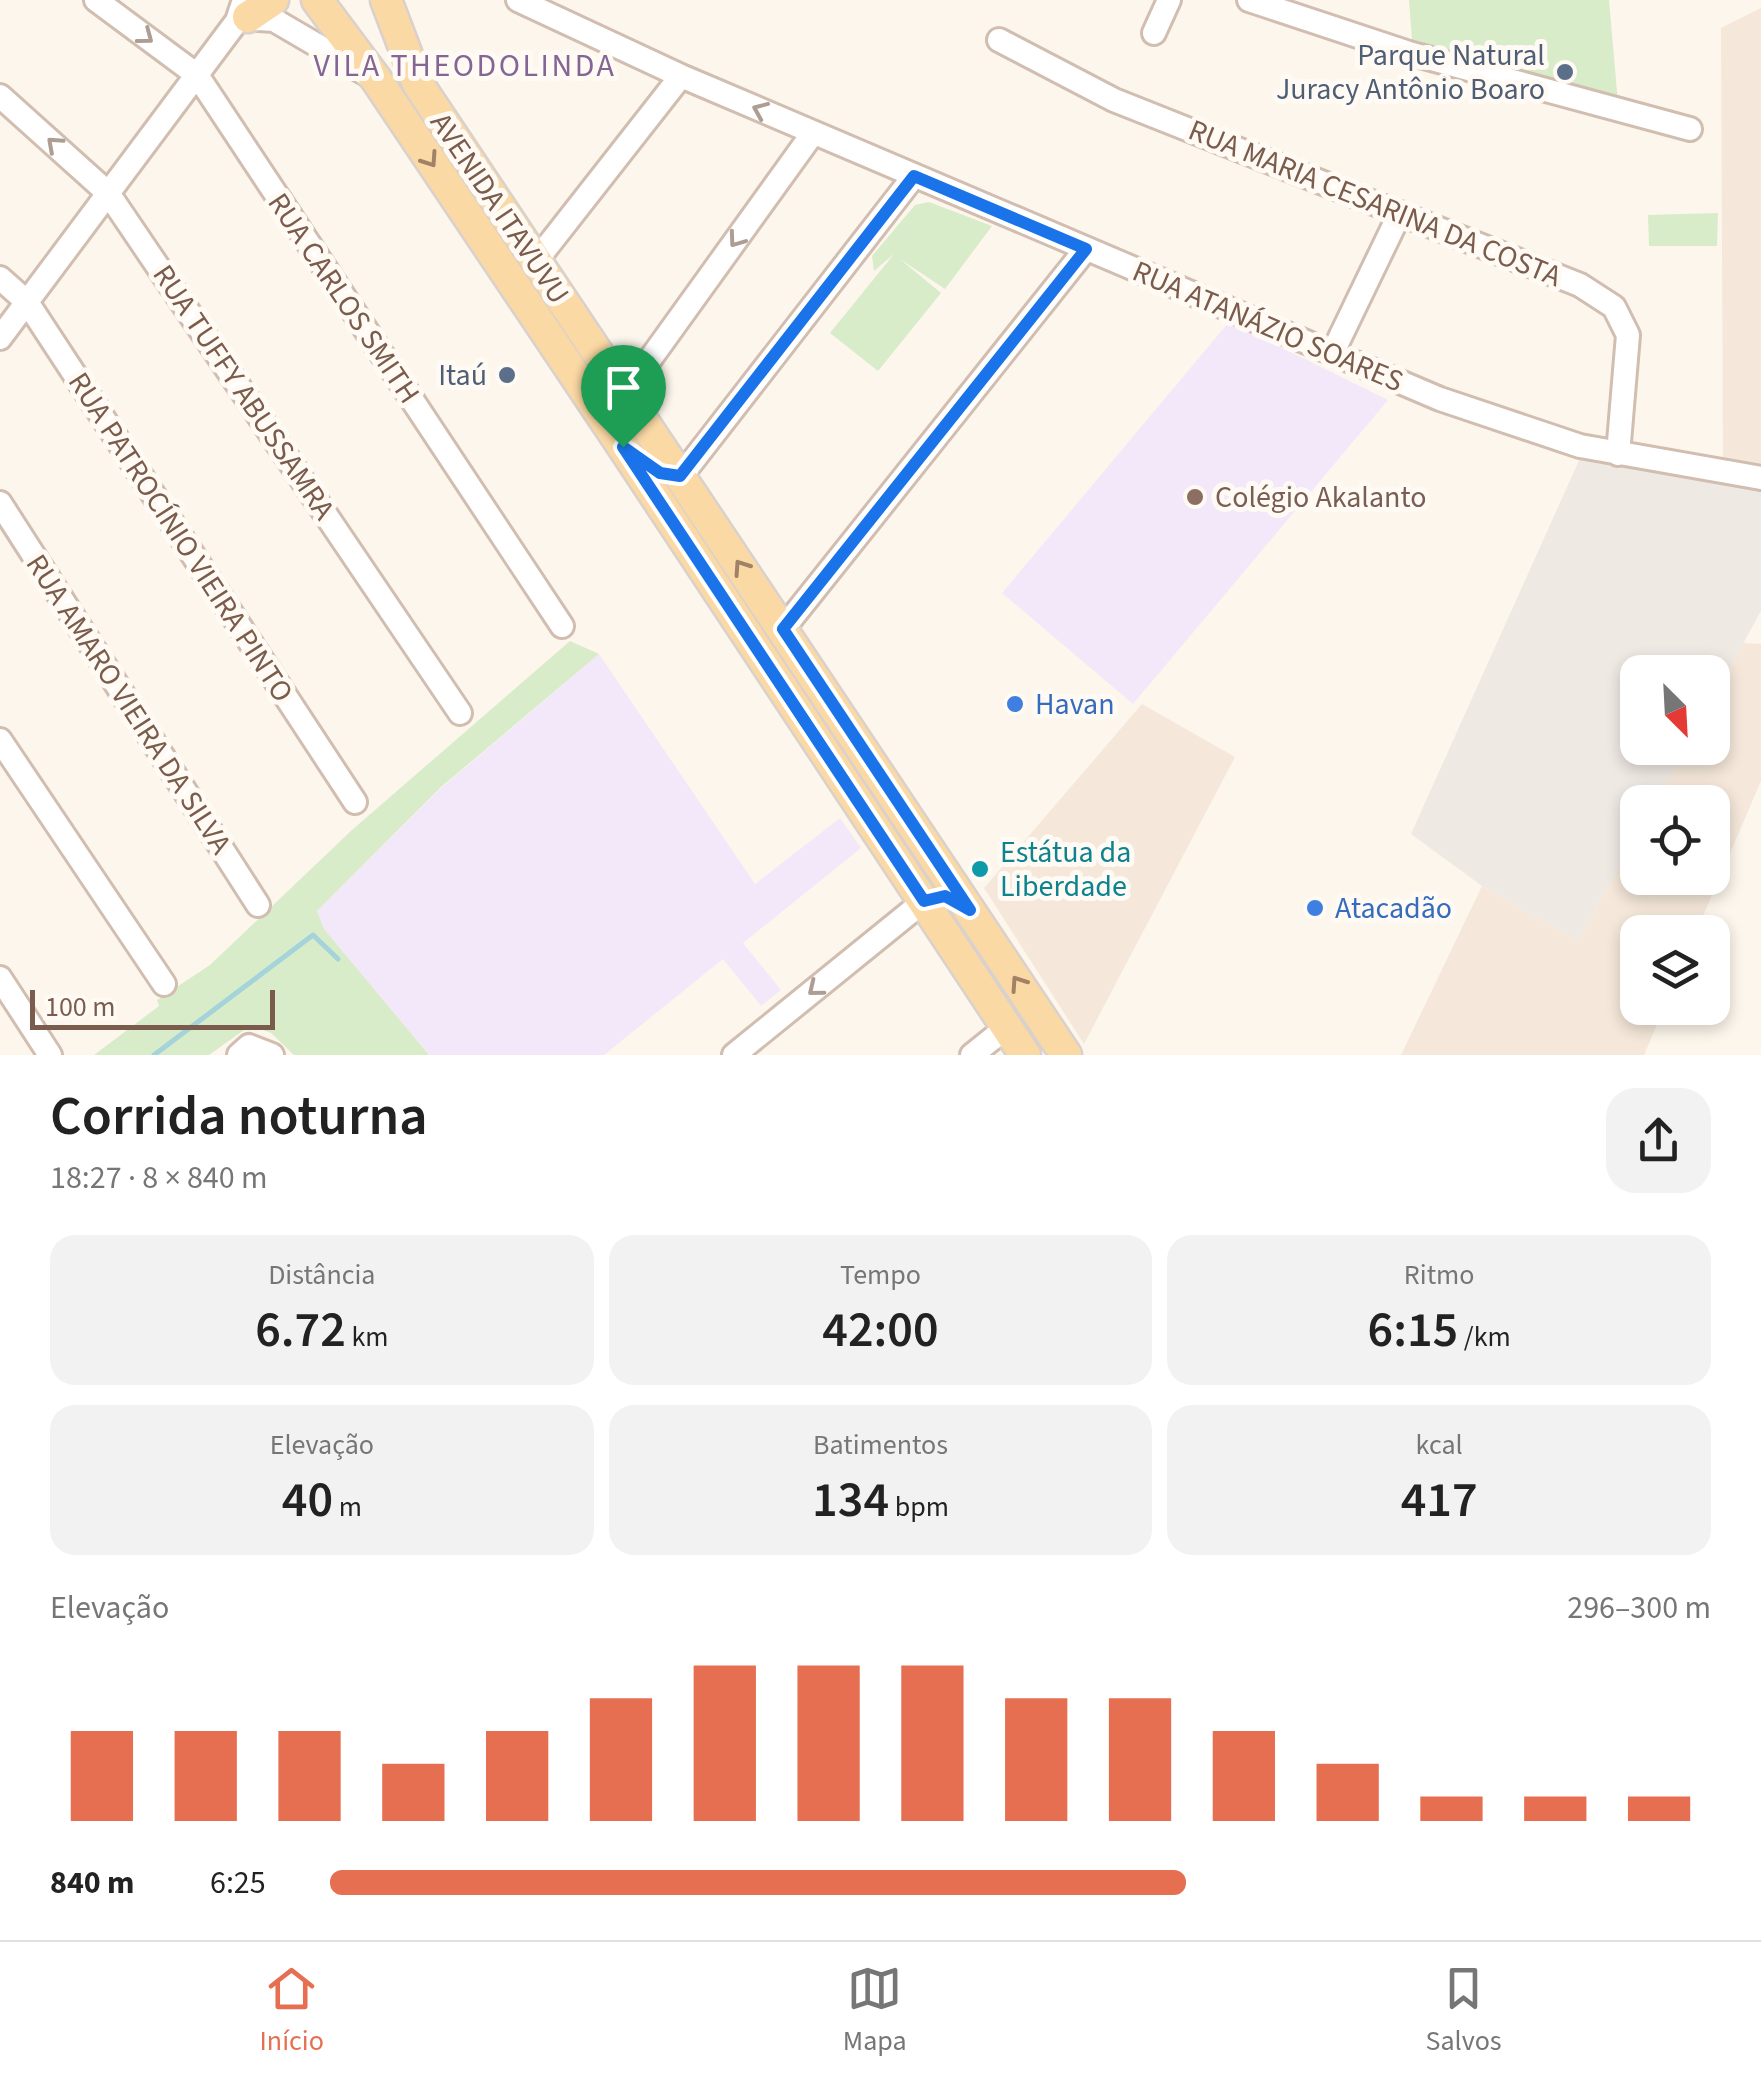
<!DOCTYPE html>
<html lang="pt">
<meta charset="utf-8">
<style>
:root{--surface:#fff;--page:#f2f2f2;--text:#222;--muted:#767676;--line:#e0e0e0;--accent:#e76f51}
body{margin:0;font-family:"Source Sans 3",sans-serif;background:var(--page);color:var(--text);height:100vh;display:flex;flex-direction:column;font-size:38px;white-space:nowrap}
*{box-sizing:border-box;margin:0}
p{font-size:32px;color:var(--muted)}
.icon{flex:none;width:55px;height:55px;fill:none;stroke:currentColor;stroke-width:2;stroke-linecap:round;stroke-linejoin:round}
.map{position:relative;height:1055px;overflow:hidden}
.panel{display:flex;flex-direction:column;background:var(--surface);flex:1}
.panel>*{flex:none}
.needle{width:65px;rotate:156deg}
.controls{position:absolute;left:1620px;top:655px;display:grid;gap:20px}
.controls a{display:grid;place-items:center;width:110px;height:110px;border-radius:20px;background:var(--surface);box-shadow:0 5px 15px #0003;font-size:50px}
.scale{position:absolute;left:30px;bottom:25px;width:245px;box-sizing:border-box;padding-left:10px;border:5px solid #7a5c4d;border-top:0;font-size:28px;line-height:35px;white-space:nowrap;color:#7a5c4d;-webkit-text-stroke:8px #fffaf3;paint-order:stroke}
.pin{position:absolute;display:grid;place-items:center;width:85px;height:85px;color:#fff;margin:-102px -42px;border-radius:50% 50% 50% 0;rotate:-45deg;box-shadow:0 0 10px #0007}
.pin .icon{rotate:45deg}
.round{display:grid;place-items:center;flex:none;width:105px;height:105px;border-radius:30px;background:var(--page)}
.overview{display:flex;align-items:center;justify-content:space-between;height:170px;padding:0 50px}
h1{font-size:55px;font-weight:600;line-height:75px}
.metrics{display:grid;grid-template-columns:repeat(3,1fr);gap:15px;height:170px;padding:10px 50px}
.metrics div{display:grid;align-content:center;border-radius:25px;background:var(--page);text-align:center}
.metrics b{font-size:50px;font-weight:600}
.metrics small{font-size:28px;font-weight:400}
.metrics p{font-size:28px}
.chart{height:280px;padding:20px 50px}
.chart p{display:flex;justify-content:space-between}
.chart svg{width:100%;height:180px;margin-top:10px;stroke:var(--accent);stroke-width:6}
ul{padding:0 50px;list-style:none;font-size:32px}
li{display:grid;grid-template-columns:160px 120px 1fr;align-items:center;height:75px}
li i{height:25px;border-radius:12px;background:var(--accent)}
.dock{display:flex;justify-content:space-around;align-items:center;height:140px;border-top:2px solid var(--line);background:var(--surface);font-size:28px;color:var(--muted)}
.dock a{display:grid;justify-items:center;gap:5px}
.dock .on{color:var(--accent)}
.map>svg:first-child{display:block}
.residential{fill:#f5e8da}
.industrial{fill:#efe9e4}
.education{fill:#f3e8fa}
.green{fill:#d8ecc9}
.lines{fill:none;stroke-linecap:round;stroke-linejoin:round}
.stream{stroke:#a5d3da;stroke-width:5}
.minor-casing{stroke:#d1beb0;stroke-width:28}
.major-casing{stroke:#dad1cd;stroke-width:35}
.minor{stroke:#fff;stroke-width:22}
.major{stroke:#fbd9a5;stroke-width:30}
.oneway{stroke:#af9d94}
.oneway2{stroke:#a18267}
.route-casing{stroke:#fff;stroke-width:20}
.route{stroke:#1a73e8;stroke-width:12}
.service-dot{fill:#5c6f8a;stroke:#fffaf3;stroke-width:4}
.education-dot{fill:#8d6e63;stroke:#fffaf3;stroke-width:4}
.shop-dot{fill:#3f7fe0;stroke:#fffaf3;stroke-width:4}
.culture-dot{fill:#0f9aa8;stroke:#fffaf3;stroke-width:4}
.labels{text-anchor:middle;stroke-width:10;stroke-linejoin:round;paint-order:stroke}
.service-label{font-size:30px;fill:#4e5e75;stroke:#fffaf3;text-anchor:end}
.street-label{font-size:30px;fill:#7a5c4d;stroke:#fffaf3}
.education-label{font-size:30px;fill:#785e54;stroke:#fffaf3;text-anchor:start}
.shop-label{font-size:30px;fill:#366cbe;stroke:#fffaf3;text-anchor:start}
.culture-label{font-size:30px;fill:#0d838f;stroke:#fffaf3;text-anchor:start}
.neighbourhood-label{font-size:32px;letter-spacing:2.5px;fill:#846695;stroke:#fffaf3}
</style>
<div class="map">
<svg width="1761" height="1055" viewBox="0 0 1761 1055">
<rect width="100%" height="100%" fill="#fdf6ec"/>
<path class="residential" d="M 1761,8 L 1761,467 L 1723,464 L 1721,28 Z
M 1743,643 L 1761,644 L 1761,781 L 1696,932 L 1638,932 L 1638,1008 L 1664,1008 L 1644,1055 L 1401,1055 L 1482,886 L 1578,941 L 1637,834 L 1638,878 L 1712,878 L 1712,802 L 1655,802 L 1685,748 L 1712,748 L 1713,698 Z
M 1142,704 L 1235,757 L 1084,1044 L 984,888 Z"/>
<path class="industrial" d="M 1581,456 L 1761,489 L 1761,611 L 1713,698 L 1712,672 L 1638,672 L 1638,748 L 1685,748 L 1655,802 L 1638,802 L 1637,834 L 1578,941 L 1482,886 L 1411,834 Z"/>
<path class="education" d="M 1229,322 L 1388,400 L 1133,704 L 1002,593 Z
M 599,654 L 755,884 L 840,818 L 861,848 L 743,943 L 781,990 L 761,1006 L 723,959 L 604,1055 L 429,1055 L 324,929 L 317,911 L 441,788 Z"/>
<path class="green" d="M 1409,0 L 1609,0 L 1618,103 L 1412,40 Z
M 929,202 L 992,226 L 945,289 L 900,259 L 941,293 L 878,371 L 830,333 L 894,254 L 874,271 L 872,256 L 915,205 Z
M 1718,213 L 1717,246 L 1649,246 L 1648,215 Z
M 570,641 L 599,654 L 441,787 L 317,911 L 324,929 L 429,1055 L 294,1055 L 271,1033 L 257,1028 L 244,1030 L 209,1055 L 94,1055 L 159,1006 L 157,1000 L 210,965 L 352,830 Z"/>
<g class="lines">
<path class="stream" d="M 154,1055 L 313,935 L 338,959"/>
<defs>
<path id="minor" d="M 96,0 L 197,75 L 562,626
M 518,0 L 681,76 L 1440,399 L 1580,446 L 1761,478
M 1249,0 L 1409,53 L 1690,129
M 245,18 L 274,20 L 368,75
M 1154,33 L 1169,0
M 999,40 L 1114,100 L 1580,285 L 1614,307 L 1628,335 L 1618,454
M 0,96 L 108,193 L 460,713
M 536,261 L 681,76
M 0,278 L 27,302 L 355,802
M 0,338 L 237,21 L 244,0
M 1332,354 L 1400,213
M 625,394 L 813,133
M 681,476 L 914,176
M 0,503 L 258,905
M 783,629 L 1086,249
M 0,740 L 164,984
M 0,978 L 50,1055
M 239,1055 L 249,1046 L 272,1055
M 734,1055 L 924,901
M 972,1055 L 1007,1027"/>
<path id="major" d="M 317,0 L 376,79 L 623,447 L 1025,1055
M 386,0 L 418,84 L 1066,1055
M 248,17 L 273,0"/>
</defs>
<use href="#minor" class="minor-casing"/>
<use href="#major" class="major-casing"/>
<use href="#minor" class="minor"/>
<use href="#major" class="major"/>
</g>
<defs><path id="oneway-chevron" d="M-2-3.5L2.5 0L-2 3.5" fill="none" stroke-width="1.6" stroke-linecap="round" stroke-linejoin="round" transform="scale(2.5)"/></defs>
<g class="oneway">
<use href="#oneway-chevron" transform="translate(146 37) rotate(37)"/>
<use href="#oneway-chevron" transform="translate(760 110) rotate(-157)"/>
<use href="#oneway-chevron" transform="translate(54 144) rotate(-138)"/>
<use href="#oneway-chevron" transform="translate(736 240) rotate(126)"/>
<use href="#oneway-chevron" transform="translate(815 989) rotate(141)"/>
</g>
<g class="oneway2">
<use href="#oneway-chevron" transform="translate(430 160) rotate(56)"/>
<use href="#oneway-chevron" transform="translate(741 567) rotate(-124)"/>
<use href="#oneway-chevron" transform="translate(1018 983) rotate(-124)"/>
</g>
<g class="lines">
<defs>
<path id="route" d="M 914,176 L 1086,249 L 783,629 L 970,910 L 945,896 L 924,901 L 623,447 L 660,473 L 680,476 Z"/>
</defs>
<use href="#route" class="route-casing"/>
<use href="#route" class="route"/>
</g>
<g class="service-dot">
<circle cx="1565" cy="72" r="10"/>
<circle cx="507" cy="375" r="10"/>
</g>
<circle class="education-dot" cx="1195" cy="497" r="10"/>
<g class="shop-dot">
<circle cx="1015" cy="704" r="10"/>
<circle cx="1315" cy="908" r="10"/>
</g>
<circle class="culture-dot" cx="980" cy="869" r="10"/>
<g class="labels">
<g class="service-label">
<text x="1545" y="65">Parque Natural<tspan x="1545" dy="34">Juracy Antônio Boaro</tspan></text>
<text x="487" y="385">Itaú</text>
</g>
<g class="street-label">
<text transform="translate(1375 203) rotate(22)" y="10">RUA MARIA CESARINA DA COSTA</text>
<text transform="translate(500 208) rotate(56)" y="10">AVENIDA ITAVUVU</text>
<text transform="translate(344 298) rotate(56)" y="10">RUA CARLOS SMITH</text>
<text transform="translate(1268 326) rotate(23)" y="10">RUA ATANÁZIO SOARES</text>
<text transform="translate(244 392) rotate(56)" y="10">RUA TUFFY ABUSSAMRA</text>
<text transform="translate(181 537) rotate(57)" y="10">RUA PATROCÍNIO VIEIRA PINTO</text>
<text transform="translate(129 704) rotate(57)" y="10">RUA AMARO VIEIRA DA SILVA</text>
</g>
<g class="education-label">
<text x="1215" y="507">Colégio Akalanto</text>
</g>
<g class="shop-label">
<text x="1035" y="714">Havan</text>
<text x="1335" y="918">Atacadão</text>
</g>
<g class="culture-label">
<text x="1000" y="862">Estátua da<tspan x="1000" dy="34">Liberdade</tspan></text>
</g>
<g class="neighbourhood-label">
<text x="465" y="76">VILA THEODOLINDA</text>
</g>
</g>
</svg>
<div class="controls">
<a><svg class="needle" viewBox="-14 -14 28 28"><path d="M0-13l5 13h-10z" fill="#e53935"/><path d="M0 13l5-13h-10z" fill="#767676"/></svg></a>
<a><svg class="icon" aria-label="locate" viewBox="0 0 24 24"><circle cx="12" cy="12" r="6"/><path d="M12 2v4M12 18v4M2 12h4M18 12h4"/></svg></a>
<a><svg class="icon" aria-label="layers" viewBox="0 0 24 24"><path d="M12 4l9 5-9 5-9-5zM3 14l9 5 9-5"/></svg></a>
</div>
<div class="scale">100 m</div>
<div class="pin" style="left:623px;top:447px;background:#1e9e55"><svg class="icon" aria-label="arrive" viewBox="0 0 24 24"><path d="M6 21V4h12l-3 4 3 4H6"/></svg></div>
</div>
<section class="panel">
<div class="overview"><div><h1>Corrida noturna</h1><p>18:27 · 8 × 840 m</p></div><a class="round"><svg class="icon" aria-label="share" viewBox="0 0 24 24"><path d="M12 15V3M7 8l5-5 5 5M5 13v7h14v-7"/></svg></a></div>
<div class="metrics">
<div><p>Distância</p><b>6.72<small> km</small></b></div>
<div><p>Tempo</p><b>42:00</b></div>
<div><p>Ritmo</p><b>6:15<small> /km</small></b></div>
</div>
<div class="metrics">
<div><p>Elevação</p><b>40<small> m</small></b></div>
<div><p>Batimentos</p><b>134<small> bpm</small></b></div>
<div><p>kcal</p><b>417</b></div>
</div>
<div class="chart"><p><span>Elevação</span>296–300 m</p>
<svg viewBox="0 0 160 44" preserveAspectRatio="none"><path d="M5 44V22M15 44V22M25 44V22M35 44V30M45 44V22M55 44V14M65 44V6M75 44V6M85 44V6M95 44V14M105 44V14M115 44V22M125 44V30M135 44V38M145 44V38M155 44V38"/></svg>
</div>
<ul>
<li><b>840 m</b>6:25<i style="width:62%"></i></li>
</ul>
</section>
<nav class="dock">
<a class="on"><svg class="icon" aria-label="home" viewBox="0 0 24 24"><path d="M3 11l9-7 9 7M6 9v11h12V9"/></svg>Início</a>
<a><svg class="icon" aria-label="map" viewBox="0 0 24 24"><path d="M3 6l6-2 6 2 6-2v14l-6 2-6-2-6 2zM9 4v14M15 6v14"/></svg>Mapa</a>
<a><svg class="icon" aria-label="saved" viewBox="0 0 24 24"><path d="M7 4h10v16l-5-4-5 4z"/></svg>Salvos</a>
</nav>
